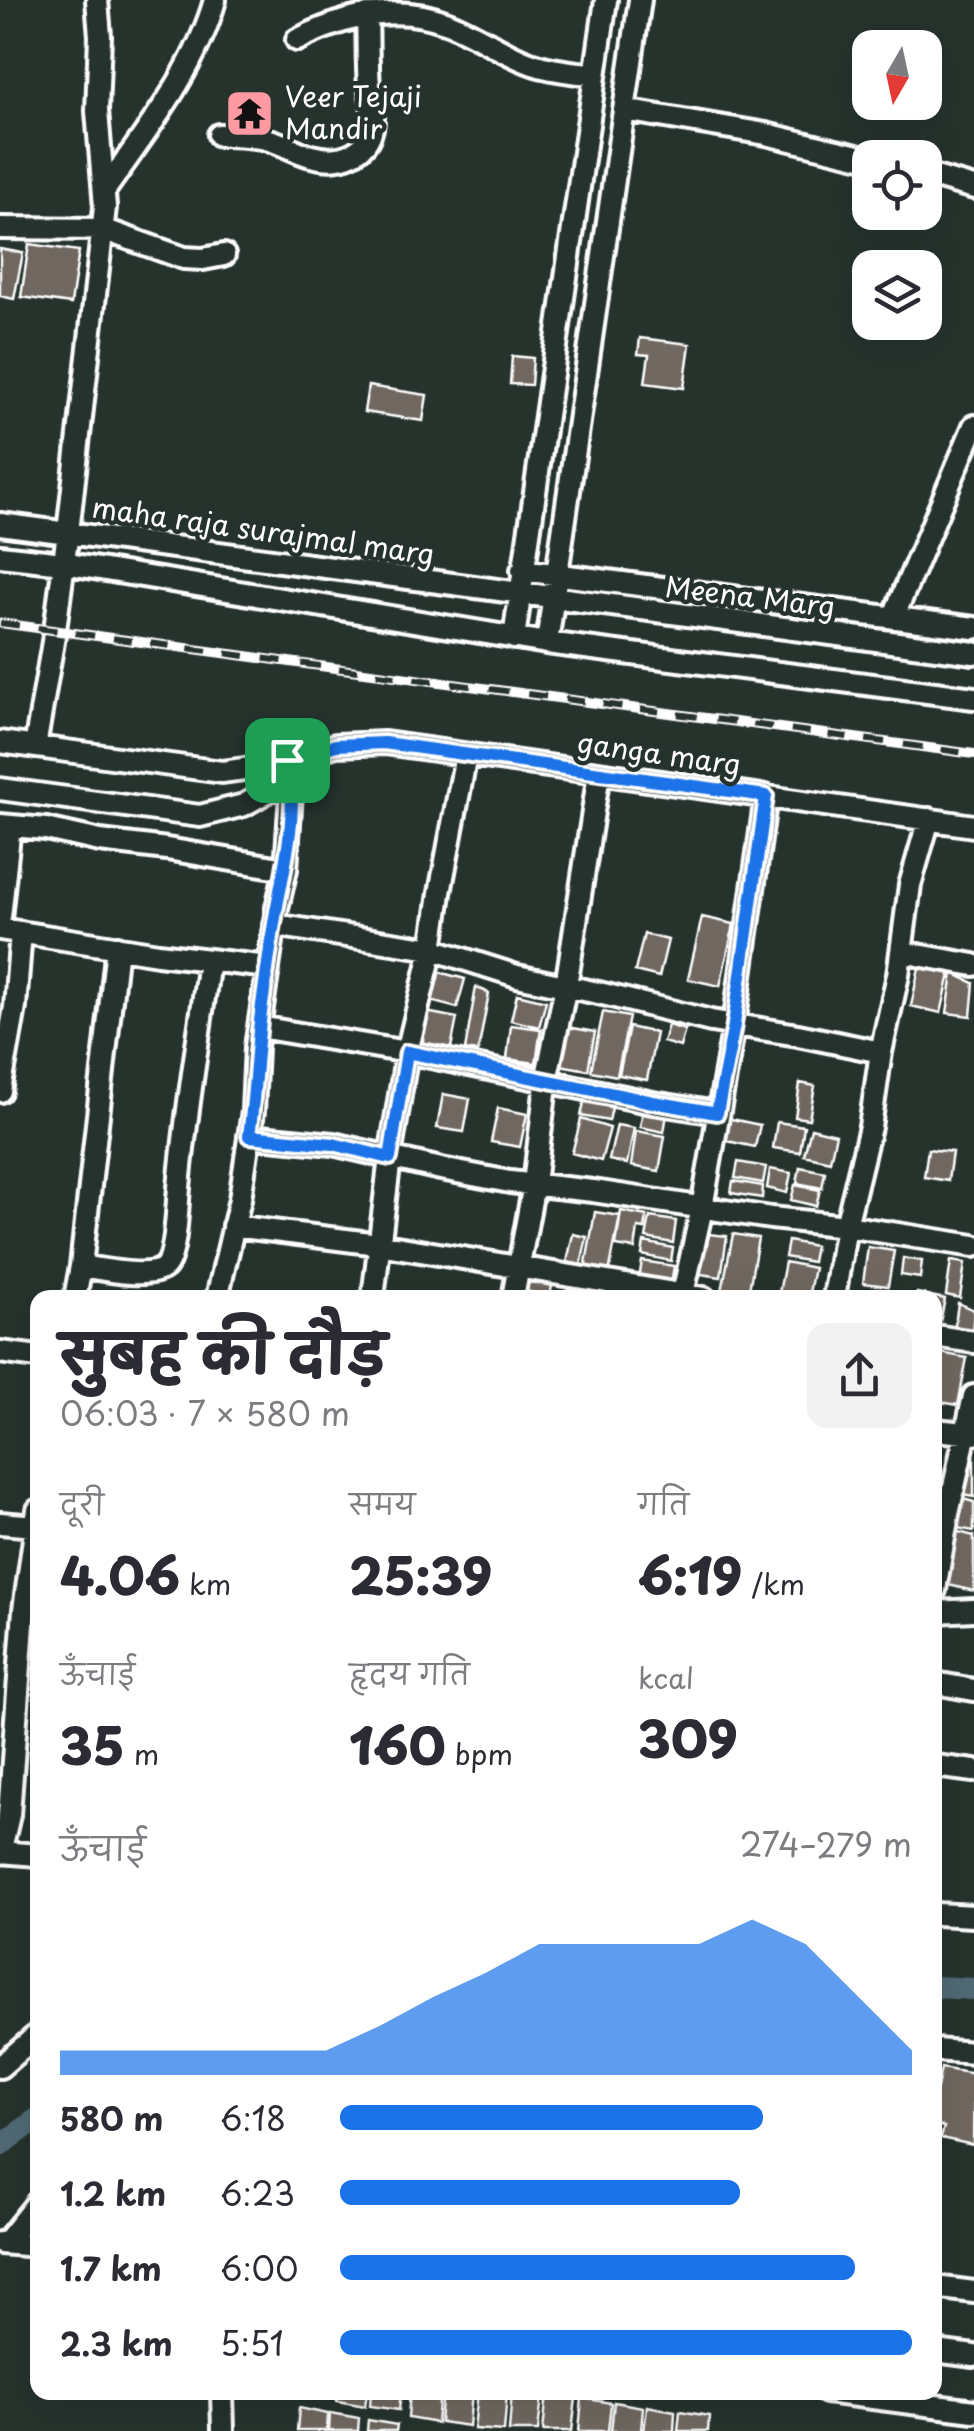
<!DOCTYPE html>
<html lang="hi">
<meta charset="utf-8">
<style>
:root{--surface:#fff;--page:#f2f2f3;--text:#2b2b33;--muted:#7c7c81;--accent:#1a73e8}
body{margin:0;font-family:"Playpen Sans","Playpen Sans Deva",sans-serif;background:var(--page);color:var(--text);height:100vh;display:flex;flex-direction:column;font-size:38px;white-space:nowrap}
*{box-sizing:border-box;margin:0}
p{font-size:32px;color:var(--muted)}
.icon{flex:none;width:55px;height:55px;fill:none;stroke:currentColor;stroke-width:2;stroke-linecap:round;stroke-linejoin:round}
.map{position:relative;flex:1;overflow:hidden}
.sheet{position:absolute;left:30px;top:1290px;width:912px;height:1110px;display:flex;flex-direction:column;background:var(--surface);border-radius:20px;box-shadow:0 10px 40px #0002}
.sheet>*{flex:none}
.needle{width:65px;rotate:189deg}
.controls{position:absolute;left:852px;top:30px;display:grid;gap:20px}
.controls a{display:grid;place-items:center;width:90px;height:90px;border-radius:20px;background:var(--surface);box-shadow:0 10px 40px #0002;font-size:50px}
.pin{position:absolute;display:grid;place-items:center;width:85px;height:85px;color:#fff;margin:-42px;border-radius:20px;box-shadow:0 5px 15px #0006}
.round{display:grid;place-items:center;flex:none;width:105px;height:105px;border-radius:20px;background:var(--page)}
.head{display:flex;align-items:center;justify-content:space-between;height:170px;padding:0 30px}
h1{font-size:55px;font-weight:800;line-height:75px}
.stats{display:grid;grid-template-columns:repeat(3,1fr);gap:15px;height:170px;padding:10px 30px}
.stats div{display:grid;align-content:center}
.stats b{font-size:50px;font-weight:800}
.stats small{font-size:28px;font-weight:400}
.stats p{font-size:28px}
.chart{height:280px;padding:20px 30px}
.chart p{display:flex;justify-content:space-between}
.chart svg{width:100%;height:180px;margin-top:10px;fill:var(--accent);opacity:.7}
ul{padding:0 30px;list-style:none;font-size:32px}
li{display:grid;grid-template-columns:160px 120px 1fr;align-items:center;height:75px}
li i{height:25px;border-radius:12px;background:var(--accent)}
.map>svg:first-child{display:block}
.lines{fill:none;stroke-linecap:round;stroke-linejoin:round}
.canal{stroke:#516a75;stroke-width:22}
.building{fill:#706861;stroke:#fff;stroke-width:2.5}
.minor-casing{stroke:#fff;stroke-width:28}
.minor{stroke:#26332d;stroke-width:20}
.rail-casing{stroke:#fff;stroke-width:10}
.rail{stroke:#26332d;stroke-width:6;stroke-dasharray:19;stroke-linecap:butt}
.route-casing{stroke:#fff;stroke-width:20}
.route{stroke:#1a73e8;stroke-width:12}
.labels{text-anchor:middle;stroke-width:9;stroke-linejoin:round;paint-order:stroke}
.poi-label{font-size:28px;fill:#fff;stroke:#26332d;text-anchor:start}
.street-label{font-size:28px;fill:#fff;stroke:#26332d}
</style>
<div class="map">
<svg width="974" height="2431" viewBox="0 0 974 2431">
<rect width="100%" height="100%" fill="#26332d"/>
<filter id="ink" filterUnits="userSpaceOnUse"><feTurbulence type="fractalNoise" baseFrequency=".01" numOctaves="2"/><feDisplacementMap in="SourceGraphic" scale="20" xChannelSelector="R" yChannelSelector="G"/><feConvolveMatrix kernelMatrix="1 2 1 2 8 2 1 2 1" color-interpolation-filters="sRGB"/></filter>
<g filter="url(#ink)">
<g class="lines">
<path class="canal" d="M 935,1987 L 974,1989
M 0,2146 L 38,2118"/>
</g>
<path class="building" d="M 29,244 L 79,251 L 71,304 L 21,297 Z
M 0,249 L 23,253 L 14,299 L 0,296 Z
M 640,338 L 690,344 L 684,388 L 645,383 L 649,355 L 638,354 Z
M 512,356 L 533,358 L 531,385 L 510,384 Z
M 368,386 L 427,395 L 423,421 L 364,412 Z
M 702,917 L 734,924 L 720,986 L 688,979 Z
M 644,934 L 668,940 L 659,977 L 635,971 Z
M 920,963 L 951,970 L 941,1013 L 911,1006 Z
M 435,971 L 465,979 L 457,1008 L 427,1000 Z
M 953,973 L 974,983 L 971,1016 L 947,1013 Z
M 476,987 L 489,993 L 478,1052 L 465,1050 Z
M 517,994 L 546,1001 L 539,1027 L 511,1020 Z
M 426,1012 L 457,1018 L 451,1048 L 420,1042 Z
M 603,1012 L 629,1017 L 617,1076 L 591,1071 Z
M 511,1025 L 541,1029 L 536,1063 L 507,1059 Z
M 668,1025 L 685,1030 L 680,1047 L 663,1042 Z
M 567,1027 L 595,1032 L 588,1070 L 560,1065 Z
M 629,1027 L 656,1033 L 647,1080 L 619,1075 Z
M 800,1083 L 815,1086 L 809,1119 L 795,1117 Z
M 586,1093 L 614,1099 L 609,1121 L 581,1116 Z
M 443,1094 L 470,1099 L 464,1132 L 437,1128 Z
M 644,1104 L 668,1108 L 664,1132 L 640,1127 Z
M 498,1108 L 527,1114 L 520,1147 L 491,1142 Z
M 722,1117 L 760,1125 L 755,1147 L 718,1139 Z
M 581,1119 L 610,1128 L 601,1161 L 572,1153 Z
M 777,1122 L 804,1126 L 800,1152 L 773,1148 Z
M 617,1125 L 634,1128 L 627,1164 L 609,1160 Z
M 811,1128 L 836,1134 L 830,1161 L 804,1155 Z
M 636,1131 L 665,1136 L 659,1171 L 631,1166 Z
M 928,1149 L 952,1152 L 948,1181 L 924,1177 Z
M 738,1162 L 766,1167 L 763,1183 L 735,1178 Z
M 800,1167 L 825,1172 L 822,1188 L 797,1183 Z
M 770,1169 L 791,1173 L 787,1193 L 767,1188 Z
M 733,1181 L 763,1186 L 762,1198 L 731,1193 Z
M 795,1185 L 820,1190 L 816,1206 L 791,1200 Z
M 621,1211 L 647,1216 L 645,1229 L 638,1228 L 635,1249 L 616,1246 Z
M 595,1212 L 620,1216 L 609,1273 L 585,1269 Z
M 650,1217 L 676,1221 L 673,1243 L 646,1238 Z
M 699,1233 L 727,1236 L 721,1277 L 694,1273 Z
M 573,1234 L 587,1237 L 581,1265 L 567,1262 Z
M 733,1234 L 758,1238 L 748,1296 L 722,1291 Z
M 788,1241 L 815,1246 L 812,1262 L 785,1257 Z
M 644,1242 L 673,1248 L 671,1261 L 642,1255 Z
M 868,1247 L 894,1251 L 888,1286 L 863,1283 Z
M 903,1258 L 922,1261 L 920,1278 L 901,1275 Z
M 642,1261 L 674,1266 L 671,1284 L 639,1279 Z
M 951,1261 L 965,1263 L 960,1298 L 946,1295 Z
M 785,1262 L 814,1268 L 808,1298 L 778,1298 Z
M 524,1270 L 554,1276 L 550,1296 L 520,1290 Z
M 917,1293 L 945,1299 L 938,1331 L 935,1330 L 935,1298 L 916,1298 Z
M 958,1303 L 974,1310 L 972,1334 L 954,1332 Z
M 936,1352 L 967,1358 L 958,1405 L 935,1401 Z
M 964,1460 L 974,1461 L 974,1497 L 958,1494 Z
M 963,1499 L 974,1502 L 974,1531 L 957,1528 Z
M 955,1531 L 974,1536 L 974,1591 L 944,1584 Z
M 941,2068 L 974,2074 L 973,2145 L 941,2138 L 944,2127 L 935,2125 L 935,2098 Z
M 337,2392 L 367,2392 L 365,2406 L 337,2401 Z
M 371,2392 L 401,2392 L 399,2410 L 370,2406 Z
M 410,2392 L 440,2392 L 437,2423 L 408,2418 Z
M 443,2392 L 472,2392 L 469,2426 L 440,2422 Z
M 478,2392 L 507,2393 L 504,2431 L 474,2429 Z
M 512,2392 L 542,2396 L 538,2431 L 509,2431 Z
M 547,2393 L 576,2398 L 572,2431 L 543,2431 Z
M 582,2398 L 611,2403 L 608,2431 L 579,2431 Z
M 614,2402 L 643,2407 L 641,2431 L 611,2431 Z
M 647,2406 L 675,2411 L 674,2431 L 644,2431 Z
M 299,2408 L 328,2414 L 327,2431 L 297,2431 Z
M 680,2411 L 709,2416 L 708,2431 L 678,2431 Z
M 330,2413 L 359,2418 L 358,2431 L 329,2431 Z
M 368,2420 L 397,2425 L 396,2431 L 367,2431 Z"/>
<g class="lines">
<defs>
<path id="minor" d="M 297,40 C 344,16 397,3 448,23 C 477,34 503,54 533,64 C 553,71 574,72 595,75
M 624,110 L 766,134 L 870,159
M 219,135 C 235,135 251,135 266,139 C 282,143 296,152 311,156 C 341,164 373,153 373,118 C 374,107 371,97 369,86 C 367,63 368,39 367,15
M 925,174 L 974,188
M 105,190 C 146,131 195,71 215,0
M 0,228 L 102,229 L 184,258 L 203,259 L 224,255
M 0,524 L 974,653
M 0,556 L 63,563 L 547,643 L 974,698
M 522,570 L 974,628
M 893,618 L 974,426
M 514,638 L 606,0
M 547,643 L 640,0
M 0,742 L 222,772 L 266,766 L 336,745 L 385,743 L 974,826
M 35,747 L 55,630 L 68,532 L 105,207 L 97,111 L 100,36 L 97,0
M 0,789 L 200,816 L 244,805 L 299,773
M 0,825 L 46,829 L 100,841 L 167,849 L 286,869
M 0,918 L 10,826
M 274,925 L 432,949 L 517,976 L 603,994 L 711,1021 L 798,1035 L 881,1052
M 0,929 L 158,954 L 268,967
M 901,952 L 974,965
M 259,1027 L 407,1052 L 653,1103 L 717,1113
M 0,1091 L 15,1007 L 21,932
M 249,1136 L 333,1144 L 441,1169 L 510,1182 L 593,1191 L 771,1218 L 846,1226 L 974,1246
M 233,1226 L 378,1244 L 704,1298
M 81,1266 L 117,947
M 75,1298 L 81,1266 C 99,1269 150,1280 165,1267 C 175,1257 177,1215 178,1200 C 184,1119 199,1040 209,960
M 217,1298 L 240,1199 L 253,1111 L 256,1047 L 277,908 L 286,869 L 292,778 L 287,760
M 373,1298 L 390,1157 L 407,1052 L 432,949 L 440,893 L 466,755
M 513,1298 L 534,1184 L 547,1076 L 566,986 L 599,773
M 682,1298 L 702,1208 L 734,1025 L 766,796
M 834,1298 L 846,1226 L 870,1127 L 881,1052 L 898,975 L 910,885 L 929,819
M 935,1336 L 974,1342
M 0,1352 L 38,1357
M 935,1430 L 974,1434
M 0,1523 L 36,1526
M 935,1590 L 948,1514 L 974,1396
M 935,1612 L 974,1610
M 935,1683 L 974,1690
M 935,1766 L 974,1771
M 0,1852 L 38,1855
M 0,1853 L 9,1815 L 24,1610 L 38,1510
M 935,1914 L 974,1916
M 935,2050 L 974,2053
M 0,2067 L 38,2034
M 0,2243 L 38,2246
M 5,2243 L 38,2202
M 935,2287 L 974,2292
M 935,2351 L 974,2356
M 222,2392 L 223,2431
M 826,2392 L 974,2411"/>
</defs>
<use href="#minor" class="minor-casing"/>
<use href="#minor" class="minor"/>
<defs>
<path id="rail" d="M 0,623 L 974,754"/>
</defs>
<use href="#rail" class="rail-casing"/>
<use href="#rail" class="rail"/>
</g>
</g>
<g class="lines" filter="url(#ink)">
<defs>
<path id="route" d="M 384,743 L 766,796 L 734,1025 L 717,1113 L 653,1102 L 407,1052 L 390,1158 L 333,1144 L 249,1136 C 255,1093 256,1049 262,1005 C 267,972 271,938 277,906 C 286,859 299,807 287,760 L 336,745 Z"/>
</defs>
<use href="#route" class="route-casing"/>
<use href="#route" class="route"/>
</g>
<defs>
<symbol id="temple-square" viewBox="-11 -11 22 22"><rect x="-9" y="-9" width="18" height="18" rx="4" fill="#ff9aa2" stroke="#26332d"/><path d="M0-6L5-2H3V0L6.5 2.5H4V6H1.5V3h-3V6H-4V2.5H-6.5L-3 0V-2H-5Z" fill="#111"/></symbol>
</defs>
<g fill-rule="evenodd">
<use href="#temple-square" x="222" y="86" width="55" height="55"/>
</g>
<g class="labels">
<g class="poi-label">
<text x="285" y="107">Veer Tejaji<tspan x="285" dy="32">Mandir</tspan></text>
</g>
<g class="street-label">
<text transform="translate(263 531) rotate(8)" y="10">maha raja surajmal marg</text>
<text transform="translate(750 597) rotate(7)" y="10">Meena Marg</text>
<text transform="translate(659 754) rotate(8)" y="10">ganga marg</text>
</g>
</g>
</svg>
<div class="controls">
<a><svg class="needle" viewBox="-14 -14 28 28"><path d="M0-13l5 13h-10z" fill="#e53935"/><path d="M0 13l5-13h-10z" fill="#7c7c81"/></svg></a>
<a><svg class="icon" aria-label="locate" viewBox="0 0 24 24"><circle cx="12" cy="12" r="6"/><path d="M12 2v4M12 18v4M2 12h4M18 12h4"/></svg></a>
<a><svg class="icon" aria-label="layers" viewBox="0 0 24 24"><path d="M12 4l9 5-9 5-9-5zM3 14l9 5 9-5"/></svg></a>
</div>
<div class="pin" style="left:287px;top:760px;background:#1e9e55"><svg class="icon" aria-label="arrive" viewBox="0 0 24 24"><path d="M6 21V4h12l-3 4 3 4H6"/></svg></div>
<section class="sheet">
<div class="head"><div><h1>सुबह की दौड़</h1><p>06:03 · 7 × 580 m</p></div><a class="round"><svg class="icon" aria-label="share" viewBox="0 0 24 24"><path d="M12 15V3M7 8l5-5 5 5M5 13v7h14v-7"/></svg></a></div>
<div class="stats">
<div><p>दूरी</p><b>4.06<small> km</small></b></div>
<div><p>समय</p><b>25:39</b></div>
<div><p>गति</p><b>6:19<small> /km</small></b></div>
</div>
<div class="stats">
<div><p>ऊँचाई</p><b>35<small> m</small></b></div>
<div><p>हृदय गति</p><b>160<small> bpm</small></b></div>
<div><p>kcal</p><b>309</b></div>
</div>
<div class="chart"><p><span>ऊँचाई</span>274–279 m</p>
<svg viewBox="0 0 160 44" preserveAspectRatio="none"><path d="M0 44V38L10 38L20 38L30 38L40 38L50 38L60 32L70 25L80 19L90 12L100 12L110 12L120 12L130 6L140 12L150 25L160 38V44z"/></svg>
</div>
<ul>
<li><b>580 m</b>6:18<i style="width:74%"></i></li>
<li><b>1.2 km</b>6:23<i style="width:70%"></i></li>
<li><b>1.7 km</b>6:00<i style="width:90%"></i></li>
<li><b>2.3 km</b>5:51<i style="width:100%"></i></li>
</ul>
</section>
</div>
